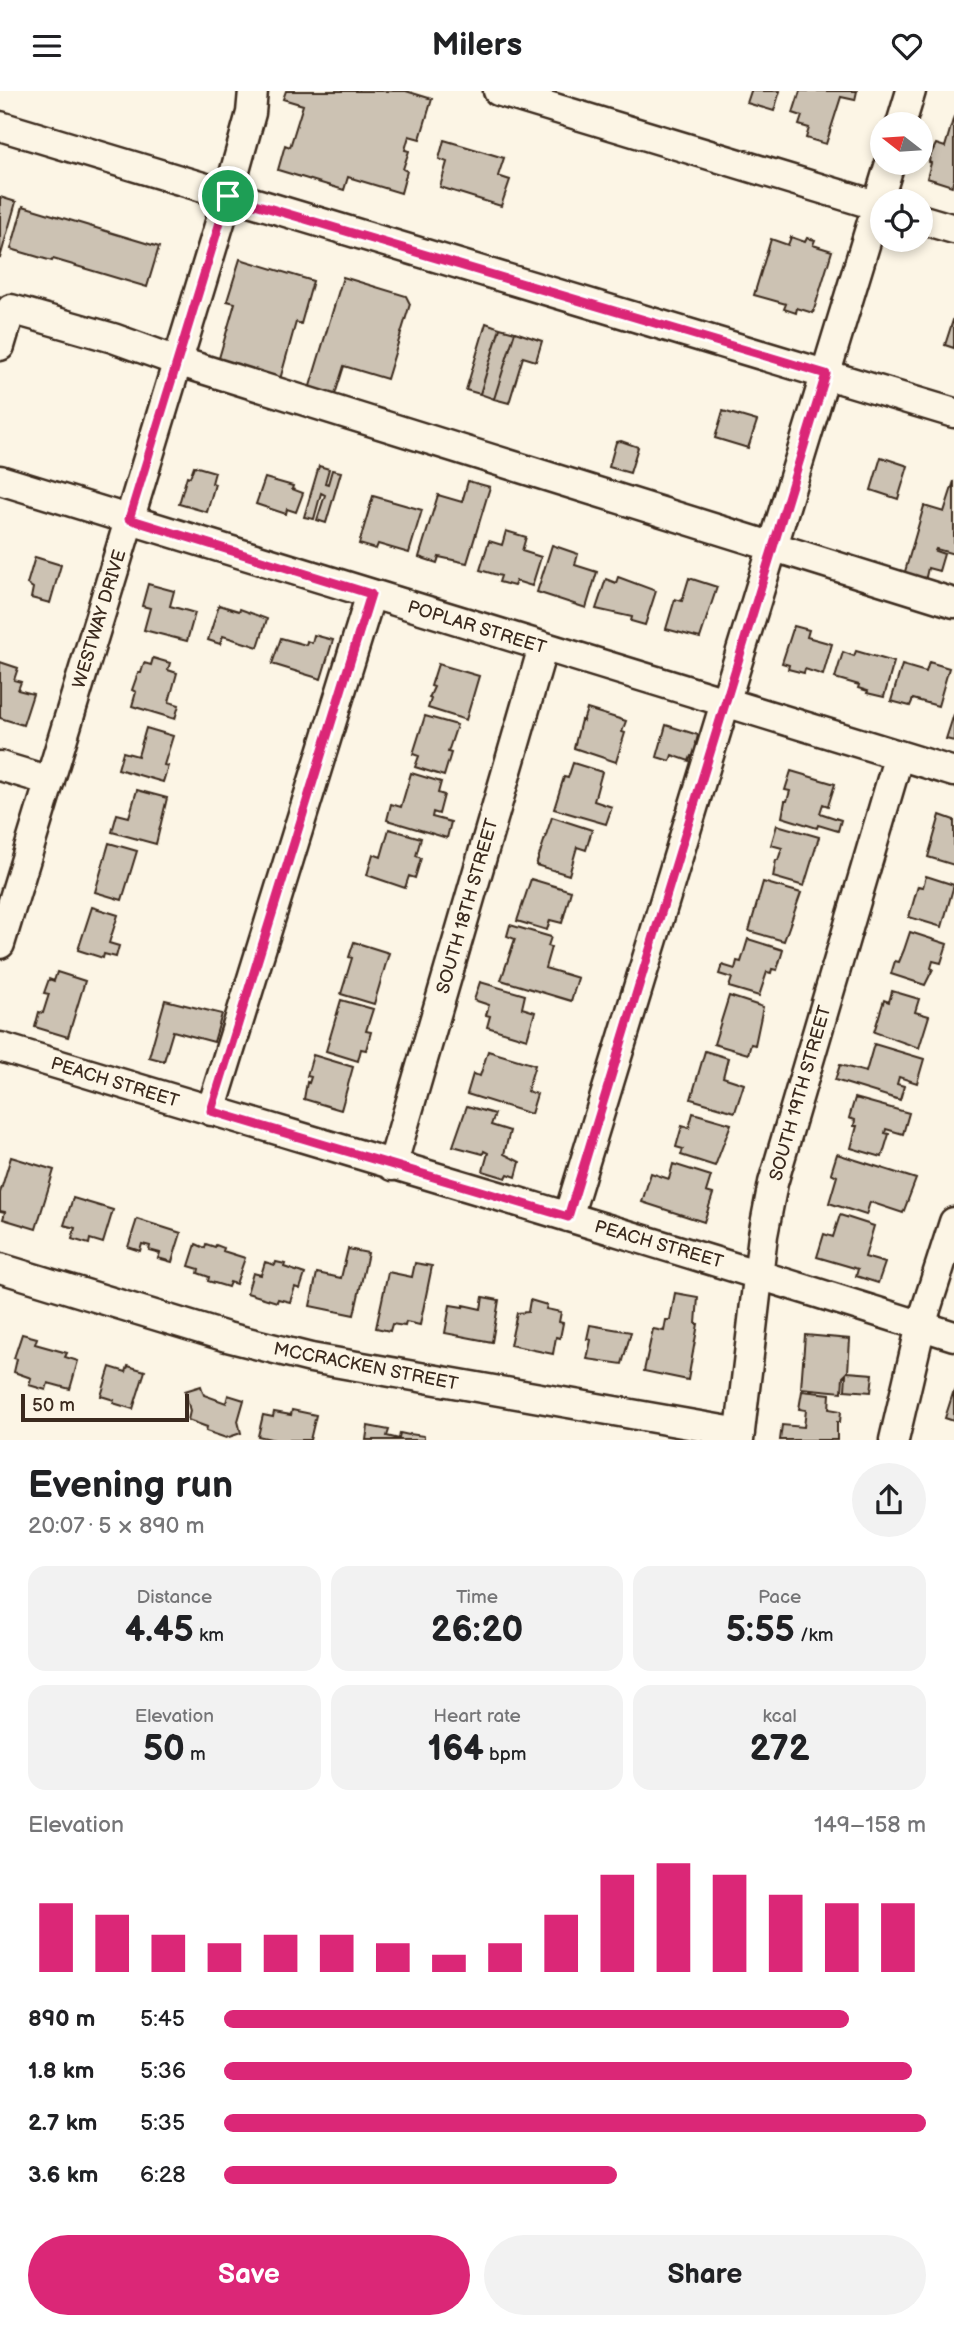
<!DOCTYPE html>
<meta charset="utf-8">
<style>
:root{--surface:#fff;--page:#f2f2f2;--text:#202124;--muted:#757577;--accent:#db2777}
body{margin:0;font-family:"Balsamiq Sans",sans-serif;background:var(--page);color:var(--text);height:100vh;display:flex;flex-direction:column;font-size:26px;white-space:nowrap}
*{box-sizing:border-box;margin:0}
p{font-size:23px;color:var(--muted)}
.icon{flex:none;width:38px;height:38px;fill:none;stroke:currentColor;stroke-width:2;stroke-linecap:round;stroke-linejoin:round}
.map{position:relative;height:1349px;overflow:hidden}
.panel{display:flex;flex-direction:column;background:var(--surface);flex:1}
.panel>*{flex:none}
.needle{width:46px;rotate:287deg}
.controls{position:absolute;left:870px;top:21px;display:grid;gap:14px}
.controls a{display:grid;place-items:center;width:63px;height:63px;border-radius:50%;background:var(--surface);box-shadow:0 4px 10px #0003;font-size:35px}
.scale{position:absolute;left:21px;bottom:18px;width:168px;box-sizing:border-box;padding-left:7px;border:4px solid #3b2a1e;border-top:0;font-size:19px;line-height:24px;white-space:nowrap;color:#3b2a1e;-webkit-text-stroke:5px #fcf5e5;paint-order:stroke}
.pin{position:absolute;display:grid;place-items:center;width:60px;height:60px;color:#fff;margin:-30px;border:4px solid #fff;border-radius:50%;box-shadow:0 2px 7px #0007}
.round{display:grid;place-items:center;flex:none;width:74px;height:74px;border-radius:37px;background:var(--page)}
.headline{display:flex;align-items:center;justify-content:space-between;height:119px;padding:0 28px}
h1{font-size:38px;font-weight:700;line-height:52px}
.stats{display:grid;grid-template-columns:repeat(3,1fr);gap:10px;height:119px;padding:7px 28px}
.stats div{display:grid;align-content:center;border-radius:18px;background:var(--page);text-align:center}
.stats b{font-size:35px;font-weight:700}
.stats small{font-size:19px;font-weight:400}
.stats p{font-size:19px}
.chart{height:196px;padding:14px 28px}
.chart p{display:flex;justify-content:space-between}
.chart svg{width:100%;height:126px;margin-top:7px;stroke:var(--accent);stroke-width:6}
.button{display:flex;gap:14px;margin-top:auto;padding:14px 28px}
.button a{flex:1;height:80px;border-radius:42px;background:var(--accent);color:#fff;font-size:28px;font-weight:700;line-height:80px;text-align:center}
.button a+a{background:var(--page);color:var(--text)}
ul{padding:0 28px;list-style:none;font-size:23px}
li{display:grid;grid-template-columns:112px 84px 1fr;align-items:center;height:52px}
li i{height:18px;border-radius:9px;background:var(--accent)}
header{display:flex;justify-content:space-between;align-items:center;height:91px;padding:0 28px;background:var(--surface);font-size:32px;font-weight:700}
.map>svg:first-child{display:block}
.building{fill:#ccc2b3;stroke:#3b2a1e;stroke-width:2}
.lines{fill:none;stroke-linecap:round;stroke-linejoin:round}
.minor-casing{stroke:#3b2a1e;stroke-width:33}
.minor{stroke:#fcf5e5;stroke-width:28}
.route-casing{stroke:#fff;stroke-width:14}
.route{stroke:#db2777;stroke-width:9}
.labels{text-anchor:middle;stroke-width:5;stroke-linejoin:round;paint-order:stroke}
.street-label{font-size:18px;fill:#3b2a1e;stroke:#fcf5e5}
</style>
<header><svg class="icon" aria-label="menu" viewBox="0 0 24 24"><path d="M4 6h16M4 12h16M4 18h16"/></svg>Milers<svg class="icon" aria-label="heart" viewBox="0 0 24 24"><path d="M12 20l-8-8c-3-5 5-10 8-4 3-6 11-1 8 4z"/></svg></header>
<div class="map">
<svg width="954" height="1349" viewBox="0 0 954 1349">
<rect width="100%" height="100%" fill="#fcf5e5"/>
<filter id="ink" filterUnits="userSpaceOnUse"><feTurbulence type="fractalNoise" baseFrequency=".0143" numOctaves="2"/><feDisplacementMap in="SourceGraphic" scale="14" xChannelSelector="R" yChannelSelector="G"/><feConvolveMatrix kernelMatrix="1 2 1 2 8 2 1 2 1" color-interpolation-filters="sRGB"/></filter>
<g filter="url(#ink)">
<path class="building" d="M 286,0 L 406,0 L 432,8 L 420,48 L 409,45 L 405,59 L 409,60 L 403,78 L 407,80 L 401,102 L 348,86 L 344,99 L 278,79 L 285,54 L 290,56 L 303,14 L 283,8 Z
M 751,0 L 780,0 L 774,20 L 747,12 Z
M 800,0 L 857,0 L 855,9 L 841,6 L 826,53 L 806,47 L 809,37 L 799,34 L 802,25 L 793,22 Z
M 954,25 L 954,88 L 952,95 L 927,87 L 931,72 L 929,71 L 930,65 L 936,53 L 945,56 Z
M 444,49 L 504,67 L 498,85 L 510,89 L 501,115 L 440,96 L 447,71 L 439,68 Z
M 0,106 L 16,111 L 0,167 Z
M 23,115 L 159,156 L 147,196 L 53,168 L 52,170 L 11,158 Z
M 791,146 L 805,151 L 807,147 L 815,149 L 813,154 L 832,160 L 813,222 L 797,217 L 796,222 L 784,218 L 786,213 L 754,204 L 771,148 L 788,154 Z
M 240,168 L 313,190 L 301,233 L 296,231 L 279,292 L 217,274 L 235,212 L 227,210 Z
M 343,186 L 406,205 L 410,213 L 387,288 L 344,275 L 332,313 L 307,305 Z
M 954,226 L 954,257 L 945,254 Z
M 486,232 L 500,237 L 480,303 L 466,299 Z
M 500,237 L 515,241 L 494,308 L 480,303 Z
M 515,241 L 542,250 L 536,270 L 523,266 L 509,312 L 494,308 Z
M 723,320 L 757,330 L 748,357 L 715,347 Z
M 621,350 L 638,356 L 630,382 L 609,376 L 616,351 Z
M 881,366 L 908,375 L 898,408 L 871,399 Z
M 194,375 L 215,381 L 212,392 L 215,393 L 207,421 L 179,413 L 187,385 L 190,386 Z
M 319,375 L 329,378 L 325,392 L 328,393 L 332,379 L 341,381 L 326,432 L 317,429 L 325,404 L 321,402 L 314,428 L 304,426 Z
M 265,387 L 293,395 L 292,398 L 303,402 L 296,421 L 287,418 L 286,423 L 256,413 Z
M 468,390 L 490,396 L 467,472 L 439,466 L 437,472 L 419,466 L 438,404 L 462,411 Z
M 954,390 L 954,463 L 936,458 L 935,460 L 944,463 L 939,480 L 928,477 L 925,490 L 904,484 L 924,415 L 944,421 Z
M 373,405 L 422,419 L 409,462 L 378,453 L 376,458 L 359,453 Z
M 506,440 L 526,446 L 522,460 L 541,466 L 532,495 L 516,490 L 514,495 L 499,491 L 501,485 L 480,479 L 489,450 L 502,454 Z
M 552,454 L 578,463 L 575,474 L 597,481 L 586,517 L 537,501 Z
M 35,466 L 61,474 L 50,512 L 31,507 L 33,497 L 27,493 Z
M 618,486 L 656,500 L 645,534 L 631,530 L 632,526 L 596,518 L 606,488 L 616,492 Z
M 689,487 L 717,496 L 700,547 L 666,538 L 675,508 L 682,510 Z
M 148,493 L 174,500 L 170,515 L 195,522 L 187,550 L 144,539 L 150,517 L 142,515 Z
M 219,514 L 239,520 L 240,518 L 267,528 L 258,556 L 223,545 L 220,553 L 208,549 Z
M 794,535 L 809,539 L 807,546 L 832,553 L 823,584 L 805,578 L 804,582 L 788,578 L 789,574 L 782,572 Z
M 314,544 L 333,549 L 321,588 L 272,573 L 281,547 L 306,554 L 307,550 L 312,552 Z
M 856,560 L 894,571 L 884,606 L 867,602 L 868,600 L 858,597 L 859,594 L 835,587 L 843,561 L 854,565 Z
M 153,567 L 170,572 L 168,579 L 177,582 L 169,611 L 179,614 L 175,628 L 132,615 L 136,601 L 132,599 L 138,582 L 141,582 L 144,572 L 151,574 Z
M 0,571 L 18,577 L 14,589 L 21,591 L 18,599 L 33,603 L 23,634 L 0,627 Z
M 929,571 L 949,577 L 938,615 L 913,608 L 910,615 L 891,610 L 902,574 L 926,581 Z
M 438,573 L 479,585 L 466,629 L 428,617 L 431,608 L 429,607 L 434,596 L 431,595 Z
M 587,618 L 626,630 L 622,641 L 625,642 L 616,671 L 574,657 L 581,629 L 583,630 Z
M 954,623 L 954,650 L 946,648 Z
M 425,625 L 457,634 L 448,661 L 451,662 L 444,685 L 415,676 L 419,665 L 413,663 Z
M 666,634 L 698,644 L 696,652 L 699,653 L 694,666 L 691,665 L 689,670 L 672,664 L 670,670 L 657,666 Z
M 146,637 L 173,645 L 164,674 L 168,675 L 163,691 L 118,678 L 123,661 L 138,665 Z
M 573,672 L 602,681 L 594,710 L 612,716 L 606,733 L 554,718 L 564,686 L 568,687 Z
M 791,680 L 835,693 L 828,715 L 823,713 L 820,722 L 841,729 L 838,740 L 818,734 L 817,737 L 782,726 L 785,710 L 787,710 L 790,700 L 785,699 Z
M 411,682 L 441,691 L 438,702 L 444,704 L 439,723 L 433,721 L 432,726 L 451,731 L 447,747 L 387,729 L 391,713 L 401,716 Z
M 137,699 L 167,707 L 156,753 L 112,741 L 117,723 L 129,726 Z
M 940,724 L 954,729 L 954,774 L 928,766 Z
M 552,726 L 592,739 L 586,759 L 577,756 L 569,784 L 536,774 Z
M 777,734 L 819,746 L 804,795 L 773,786 L 776,769 L 778,769 L 782,757 L 771,754 Z
M 389,738 L 421,747 L 416,765 L 421,767 L 415,787 L 409,785 L 405,797 L 367,784 L 373,763 L 381,766 Z
M 109,752 L 137,760 L 122,809 L 95,801 Z
M 926,785 L 954,794 L 942,836 L 909,826 L 918,795 L 923,796 Z
M 531,788 L 571,800 L 562,832 L 550,829 L 547,839 L 517,830 Z
M 763,791 L 801,802 L 784,850 L 749,840 Z
M 92,816 L 118,824 L 109,852 L 119,855 L 116,866 L 104,863 L 103,867 L 78,859 Z
M 510,834 L 551,846 L 548,855 L 551,856 L 545,877 L 578,887 L 571,910 L 501,889 L 515,848 L 507,845 Z
M 910,841 L 947,853 L 941,872 L 933,870 L 931,877 L 933,878 L 925,894 L 891,883 L 895,870 L 899,871 L 904,859 Z
M 748,848 L 783,859 L 777,879 L 772,878 L 771,882 L 767,881 L 759,905 L 729,896 L 732,887 L 719,883 L 722,874 L 735,878 L 737,870 L 741,871 Z
M 354,851 L 389,862 L 374,913 L 341,903 L 352,867 L 349,866 Z
M 57,881 L 85,890 L 68,946 L 35,936 L 39,921 L 43,922 L 49,903 L 44,902 L 49,888 L 54,890 Z
M 480,891 L 525,904 L 522,917 L 535,921 L 527,948 L 487,936 L 490,925 L 486,924 L 489,914 L 474,909 Z
M 892,900 L 919,908 L 915,921 L 929,925 L 919,957 L 874,941 L 884,909 L 889,911 Z
M 729,905 L 763,916 L 755,954 L 751,953 L 748,963 L 714,953 Z
M 165,909 L 222,923 L 214,951 L 173,940 L 164,970 L 149,966 Z
M 341,909 L 373,918 L 366,940 L 371,941 L 366,959 L 361,958 L 358,970 L 326,960 Z
M 874,953 L 924,968 L 917,992 L 899,986 L 897,993 L 904,995 L 900,1009 L 835,989 L 840,974 L 866,981 Z
M 488,960 L 535,974 L 527,1000 L 537,1003 L 531,1023 L 467,1003 L 473,983 L 480,985 Z
M 705,960 L 728,967 L 723,986 L 744,993 L 735,1021 L 691,1008 Z
M 313,964 L 353,976 L 341,1019 L 304,1008 L 307,991 L 309,992 L 311,986 L 307,985 Z
M 855,1007 L 909,1022 L 903,1043 L 886,1038 L 885,1042 L 889,1043 L 882,1066 L 851,1057 L 857,1035 L 854,1035 L 855,1029 L 849,1027 Z
M 467,1015 L 495,1023 L 491,1034 L 510,1040 L 504,1063 L 520,1071 L 516,1086 L 508,1083 L 506,1087 L 483,1080 L 488,1062 L 484,1060 L 483,1063 L 453,1055 Z
M 693,1022 L 731,1033 L 715,1075 L 681,1064 L 683,1058 L 676,1056 L 682,1035 L 689,1037 Z
M 837,1063 L 916,1088 L 903,1122 L 870,1111 L 866,1124 L 829,1112 L 837,1085 L 831,1082 Z
M 11,1066 L 54,1079 L 36,1138 L 3,1128 L 5,1121 L 0,1120 L 0,1102 Z
M 673,1073 L 711,1085 L 706,1101 L 713,1103 L 704,1131 L 642,1111 L 651,1082 L 669,1088 Z
M 73,1107 L 113,1119 L 103,1152 L 90,1148 L 89,1153 L 72,1148 L 75,1137 L 64,1134 Z
M 840,1124 L 874,1135 L 865,1166 L 885,1172 L 878,1192 L 856,1185 L 858,1178 L 817,1166 L 824,1143 L 833,1146 Z
M 137,1128 L 181,1142 L 172,1171 L 158,1167 L 160,1162 L 149,1159 L 150,1155 L 142,1153 L 140,1160 L 128,1156 Z
M 196,1153 L 205,1157 L 206,1153 L 215,1156 L 216,1154 L 224,1157 L 223,1160 L 245,1167 L 236,1193 L 230,1191 L 228,1196 L 208,1190 L 209,1186 L 198,1182 L 199,1178 L 189,1175 Z
M 348,1158 L 368,1162 L 354,1224 L 310,1215 L 317,1182 L 341,1187 Z
M 265,1171 L 275,1174 L 276,1171 L 285,1173 L 284,1176 L 305,1183 L 300,1198 L 295,1196 L 290,1211 L 278,1208 L 277,1211 L 247,1202 L 253,1182 L 261,1184 Z
M 415,1172 L 432,1175 L 420,1234 L 406,1231 L 405,1235 L 392,1233 L 390,1240 L 376,1237 L 388,1181 L 412,1186 Z
M 675,1202 L 698,1206 L 696,1233 L 698,1233 L 688,1289 L 644,1280 L 653,1238 L 664,1240 L 666,1229 L 670,1229 Z
M 483,1206 L 499,1209 L 492,1251 L 445,1242 L 450,1214 L 463,1216 L 463,1214 L 481,1218 Z
M 530,1209 L 547,1214 L 546,1218 L 561,1221 L 559,1231 L 563,1232 L 560,1247 L 556,1246 L 553,1263 L 510,1254 L 517,1222 L 528,1221 Z
M 590,1234 L 631,1241 L 622,1273 L 587,1268 L 591,1249 L 587,1248 Z
M 22,1243 L 37,1247 L 35,1253 L 67,1262 L 65,1266 L 78,1270 L 70,1298 L 48,1292 L 46,1299 L 29,1294 L 31,1287 L 14,1281 L 17,1268 L 14,1267 Z
M 805,1244 L 850,1248 L 848,1281 L 873,1283 L 871,1301 L 845,1299 L 846,1283 L 843,1286 L 842,1301 L 801,1297 Z
M 128,1275 L 145,1280 L 133,1318 L 113,1312 L 114,1309 L 101,1305 L 110,1276 L 126,1281 Z
M 201,1295 L 204,1304 L 226,1312 L 228,1304 L 244,1309 L 238,1330 L 241,1342 L 226,1347 L 206,1340 L 207,1336 L 188,1329 L 190,1320 L 185,1300 Z
M 954,1299 L 954,1330 L 945,1327 Z
M 802,1300 L 830,1303 L 829,1318 L 841,1320 L 840,1331 L 837,1331 L 837,1349 L 780,1349 L 782,1334 L 804,1336 L 806,1319 L 799,1318 Z
M 292,1319 L 316,1324 L 310,1349 L 275,1349 L 258,1345 L 263,1324 L 273,1326 L 274,1321 L 291,1324 Z
M 368,1335 L 389,1339 L 387,1345 L 399,1348 L 400,1342 L 409,1344 L 410,1343 L 424,1345 L 424,1349 L 366,1349 Z"/>
<g class="lines">
<defs>
<path id="minor" d="M 498,0 L 882,116
M 901,33 L 911,0
M 0,35 L 954,322
M 920,128 L 954,138
M 0,255 L 11,218 L 113,247 L 177,270 L 954,512
M 0,389 L 954,681
M 0,675 L 50,690
M 0,853 L 228,105 L 251,22 L 253,0
M 0,956 C 318,1052 637,1144 954,1245
M 211,1020 L 371,503
M 392,1075 L 543,556
M 568,1126 L 890,72
M 0,1177 L 227,1246 L 311,1267 L 740,1342
M 739,1349 L 763,1144 L 773,1092 L 899,664
M 894,1349 L 921,1234 L 954,1131"/>
</defs>
<use href="#minor" class="minor-casing"/>
<use href="#minor" class="minor"/>
</g>
</g>
<g class="lines" filter="url(#ink)">
<defs>
<path id="route" d="M 228,105 L 826,283 L 568,1126 L 211,1020 L 371,503 L 129,428 Z"/>
</defs>
<use href="#route" class="route-casing"/>
<use href="#route" class="route"/>
</g>
<g class="labels">
<g class="street-label">
<text transform="translate(99 528) rotate(-73)" y="6">WESTWAY DRIVE</text>
<text transform="translate(477 536) rotate(17)" y="6">POPLAR STREET</text>
<text transform="translate(467 815) rotate(-74)" y="6">SOUTH 18TH STREET</text>
<text transform="translate(115 991) rotate(17)" y="6">PEACH STREET</text>
<text transform="translate(800 1002) rotate(-74)" y="6">SOUTH 19TH STREET</text>
<text transform="translate(659 1153) rotate(16)" y="6">PEACH STREET</text>
<text transform="translate(366 1275) rotate(11)" y="6">MCCRACKEN STREET</text>
</g>
</g>
</svg>
<div class="controls">
<a><svg class="needle" viewBox="-14 -14 28 28"><path d="M0-13l5 13h-10z" fill="#e53935"/><path d="M0 13l5-13h-10z" fill="#757577"/></svg></a>
<a><svg class="icon" aria-label="locate" viewBox="0 0 24 24"><circle cx="12" cy="12" r="6"/><path d="M12 2v4M12 18v4M2 12h4M18 12h4"/></svg></a>
</div>
<div class="scale">50 m</div>
<div class="pin" style="left:228px;top:105px;background:#1e9e55"><svg class="icon" aria-label="arrive" viewBox="0 0 24 24"><path d="M6 21V4h12l-3 4 3 4H6"/></svg></div>
</div>
<section class="panel">
<div class="headline"><div><h1>Evening run</h1><p>20:07 · 5 × 890 m</p></div><a class="round"><svg class="icon" aria-label="share" viewBox="0 0 24 24"><path d="M12 15V3M7 8l5-5 5 5M5 13v7h14v-7"/></svg></a></div>
<div class="stats">
<div><p>Distance</p><b>4.45<small> km</small></b></div>
<div><p>Time</p><b>26:20</b></div>
<div><p>Pace</p><b>5:55<small> /km</small></b></div>
</div>
<div class="stats">
<div><p>Elevation</p><b>50<small> m</small></b></div>
<div><p>Heart rate</p><b>164<small> bpm</small></b></div>
<div><p>kcal</p><b>272</b></div>
</div>
<div class="chart"><p><span>Elevation</span>149–158 m</p>
<svg viewBox="0 0 160 44" preserveAspectRatio="none"><path d="M5 44V20M15 44V24M25 44V31M35 44V34M45 44V31M55 44V31M65 44V34M75 44V38M85 44V34M95 44V24M105 44V10M115 44V6M125 44V10M135 44V17M145 44V20M155 44V20"/></svg>
</div>
<ul>
<li><b>890 m</b>5:45<i style="width:89%"></i></li>
<li><b>1.8 km</b>5:36<i style="width:98%"></i></li>
<li><b>2.7 km</b>5:35<i style="width:100%"></i></li>
<li><b>3.6 km</b>6:28<i style="width:56%"></i></li>
</ul>
<div class="button"><a>Save</a><a>Share</a></div>
</section>
